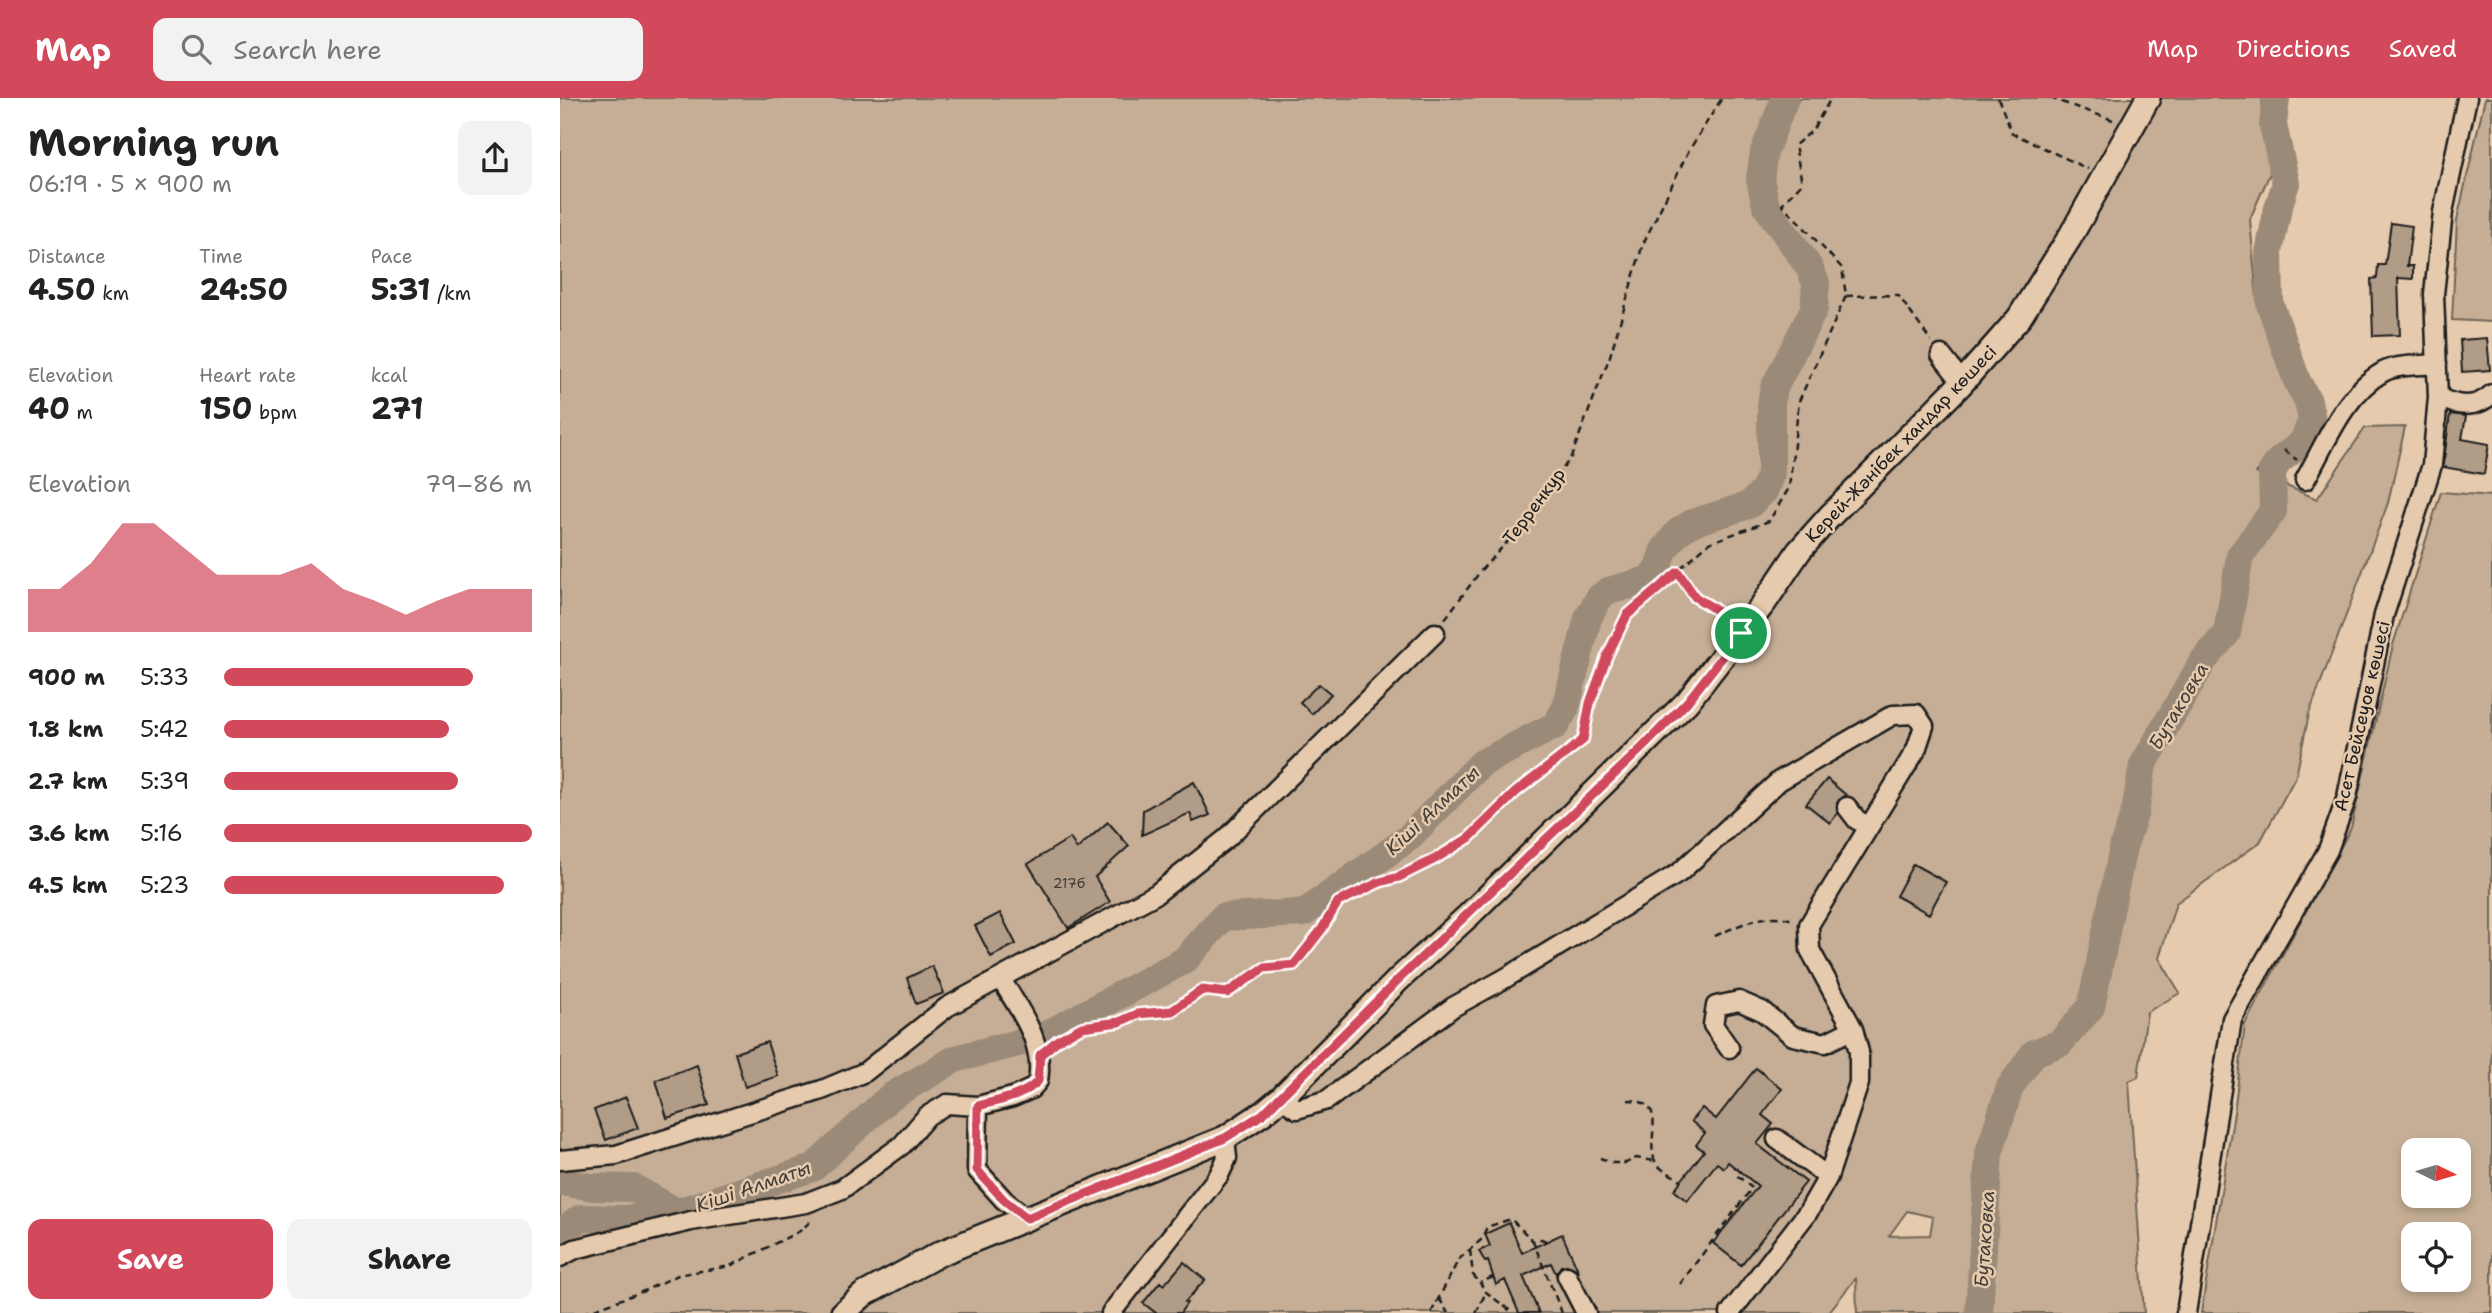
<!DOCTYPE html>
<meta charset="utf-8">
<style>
:root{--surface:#fff;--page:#f2f2f2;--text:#222;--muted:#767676;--accent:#d1495b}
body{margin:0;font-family:"Shantell Sans",sans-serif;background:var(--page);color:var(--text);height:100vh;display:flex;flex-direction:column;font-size:26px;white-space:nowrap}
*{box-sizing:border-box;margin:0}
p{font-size:23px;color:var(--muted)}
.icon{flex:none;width:38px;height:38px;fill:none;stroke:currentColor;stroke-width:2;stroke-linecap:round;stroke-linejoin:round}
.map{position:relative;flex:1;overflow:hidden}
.side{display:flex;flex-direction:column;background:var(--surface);width:560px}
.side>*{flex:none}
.needle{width:46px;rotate:95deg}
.controls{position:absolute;left:1841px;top:1040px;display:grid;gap:14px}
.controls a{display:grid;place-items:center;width:70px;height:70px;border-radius:14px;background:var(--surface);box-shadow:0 4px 10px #0003;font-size:35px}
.pin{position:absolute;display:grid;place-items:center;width:60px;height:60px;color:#fff;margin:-30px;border:4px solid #fff;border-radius:50%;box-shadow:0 2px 7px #0007}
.round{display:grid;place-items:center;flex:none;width:74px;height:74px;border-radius:14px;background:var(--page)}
.overview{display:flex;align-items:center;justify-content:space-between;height:119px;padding:0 28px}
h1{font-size:38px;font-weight:700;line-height:52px}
.figures{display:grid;grid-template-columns:repeat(3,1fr);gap:10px;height:119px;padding:7px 28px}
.figures div{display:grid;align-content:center}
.figures b{font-size:30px;font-weight:700}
.figures small{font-size:19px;font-weight:400}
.figures p{font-size:19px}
.chart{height:196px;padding:14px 28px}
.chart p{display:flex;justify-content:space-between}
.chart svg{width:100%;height:126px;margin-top:7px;fill:var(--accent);opacity:.7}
.cta{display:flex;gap:14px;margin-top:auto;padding:14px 28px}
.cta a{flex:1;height:80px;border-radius:14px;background:var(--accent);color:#fff;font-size:28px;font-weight:700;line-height:80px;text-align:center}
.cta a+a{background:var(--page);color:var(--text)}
ul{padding:0 28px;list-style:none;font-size:23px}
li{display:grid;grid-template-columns:112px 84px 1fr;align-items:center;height:52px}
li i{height:18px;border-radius:9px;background:var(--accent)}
header{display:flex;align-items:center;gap:42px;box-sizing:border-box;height:98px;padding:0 35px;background:var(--accent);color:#fff}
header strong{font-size:33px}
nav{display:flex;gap:38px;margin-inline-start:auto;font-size:24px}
.search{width:490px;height:63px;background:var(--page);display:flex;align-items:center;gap:18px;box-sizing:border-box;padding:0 24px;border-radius:14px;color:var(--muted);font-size:26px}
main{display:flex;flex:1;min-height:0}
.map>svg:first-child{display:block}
.green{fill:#c5ae95;stroke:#706558;stroke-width:2;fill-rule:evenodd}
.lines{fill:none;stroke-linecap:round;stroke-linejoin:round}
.river{stroke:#9b8a78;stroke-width:28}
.building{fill:#b19c87;stroke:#1c1c1c;stroke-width:2}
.minor-casing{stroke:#1c1c1c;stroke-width:23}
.major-casing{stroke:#1c1c1c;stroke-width:28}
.path{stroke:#1c1c1c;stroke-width:2.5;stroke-dasharray:7 5;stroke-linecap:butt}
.minor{stroke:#e6caad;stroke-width:18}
.major{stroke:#e6caad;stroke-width:23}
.route-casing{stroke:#fff;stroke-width:14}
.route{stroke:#d1495b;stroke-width:9}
.labels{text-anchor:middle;stroke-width:5;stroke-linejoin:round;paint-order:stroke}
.number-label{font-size:14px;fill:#413c37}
.street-label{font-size:18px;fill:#1c1c1c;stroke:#e6caad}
.water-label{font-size:19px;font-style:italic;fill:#423d38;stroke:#e6caad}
</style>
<header>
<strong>Map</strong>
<div class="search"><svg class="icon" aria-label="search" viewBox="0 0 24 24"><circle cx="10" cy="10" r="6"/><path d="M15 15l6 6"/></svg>Search here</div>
<nav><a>Map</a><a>Directions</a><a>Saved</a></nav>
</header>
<main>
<section class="side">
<div class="overview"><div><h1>Morning run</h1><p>06:19 · 5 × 900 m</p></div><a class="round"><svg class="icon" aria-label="share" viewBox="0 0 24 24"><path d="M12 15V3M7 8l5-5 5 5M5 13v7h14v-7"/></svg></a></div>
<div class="figures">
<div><p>Distance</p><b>4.50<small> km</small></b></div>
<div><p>Time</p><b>24:50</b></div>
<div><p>Pace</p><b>5:31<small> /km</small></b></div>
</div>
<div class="figures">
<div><p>Elevation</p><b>40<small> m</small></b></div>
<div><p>Heart rate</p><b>150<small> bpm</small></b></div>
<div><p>kcal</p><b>271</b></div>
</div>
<div class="chart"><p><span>Elevation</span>79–86 m</p>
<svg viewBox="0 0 160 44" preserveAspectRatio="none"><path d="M0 44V29L10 29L20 20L30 6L40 6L50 15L60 24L70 24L80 24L90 20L100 29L110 33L120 38L130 33L140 29L150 29L160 29V44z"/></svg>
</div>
<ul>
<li><b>900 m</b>5:33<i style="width:81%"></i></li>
<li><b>1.8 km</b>5:42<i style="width:73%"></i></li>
<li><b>2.7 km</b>5:39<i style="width:76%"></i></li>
<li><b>3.6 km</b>5:16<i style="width:100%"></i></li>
<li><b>4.5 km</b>5:23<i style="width:91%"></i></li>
</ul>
<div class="cta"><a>Save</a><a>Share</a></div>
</section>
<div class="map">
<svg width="1932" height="1215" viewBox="0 0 1932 1215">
<rect width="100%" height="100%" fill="#e6caad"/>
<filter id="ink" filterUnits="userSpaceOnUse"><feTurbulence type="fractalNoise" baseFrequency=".0143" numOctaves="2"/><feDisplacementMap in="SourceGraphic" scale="14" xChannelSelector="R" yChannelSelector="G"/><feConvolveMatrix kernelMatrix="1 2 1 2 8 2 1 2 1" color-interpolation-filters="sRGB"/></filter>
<g filter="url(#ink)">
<path class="green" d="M 0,0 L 1702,0 L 1710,75 L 1690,121 L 1697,202 L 1730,276 L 1745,325 L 1696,375 L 1757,401 L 1805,330 L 1845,329 L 1828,405 L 1749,616 L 1736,678 L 1700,744 L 1616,805 L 1599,860 L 1620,895 L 1587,914 L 1578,979 L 1569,983 L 1584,1215 L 1297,1215 L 1296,1180 L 1268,1215 L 0,1215 ZM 1347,1113 L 1373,1119 L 1370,1137 L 1329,1138 Z
M 1925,0 L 1932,0 L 1932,224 L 1892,222 L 1897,122 Z
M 1881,394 L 1932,398 L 1932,1215 L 1641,1215 L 1674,1015 L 1685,926 L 1791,730 L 1833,547 ZM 1853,1052 L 1899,1052 L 1899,1097 L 1853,1097 ZM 1853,1136 L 1899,1136 L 1899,1181 L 1853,1181 Z"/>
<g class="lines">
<path class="river" d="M 0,1084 L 33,1089 L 74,1090 L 117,1114
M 0,1135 L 21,1120 L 65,1121 L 117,1114 L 253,1070 L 330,999 L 395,961 L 482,939 L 625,862 L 663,819 L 744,815 L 847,741 L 922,665 L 996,627 L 1006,609 L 1028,520 L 1039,500 L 1048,493 L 1088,482 L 1097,473 L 1104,452 L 1118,434 L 1132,425 L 1189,407 L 1204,393 L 1211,375 L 1211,306 L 1214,290 L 1254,211 L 1256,185 L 1249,169 L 1206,108 L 1200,81 L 1204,54 L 1225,0
M 1419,1215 L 1429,1055 L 1450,989 L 1474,955 L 1500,945 L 1531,909 L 1563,749 L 1575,714 L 1583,667 L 1644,562 L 1667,535 L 1680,458 L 1713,413 L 1712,373 L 1719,363 L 1743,344 L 1752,322 L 1748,303 L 1737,283 L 1710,206 L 1709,154 L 1718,110 L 1726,85 L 1713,27 L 1716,0"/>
</g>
<path class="building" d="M 1831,125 L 1852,128 L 1847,168 L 1853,168 L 1853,181 L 1838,180 L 1840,237 L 1813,238 L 1811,181 L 1817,180 L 1818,167 L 1825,167 Z
M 1927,240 L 1930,272 L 1902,274 L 1900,242 Z
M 1890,316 L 1906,318 L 1902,341 L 1929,346 L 1924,376 L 1883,369 Z
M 759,586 L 771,596 L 752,616 L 740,604 Z
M 1267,681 L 1286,697 L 1277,704 L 1278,715 L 1270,725 L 1246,706 Z
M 634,684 L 650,717 L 633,724 L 630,715 L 582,737 L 583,712 Z
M 548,724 L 569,748 L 535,779 L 550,804 L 508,830 L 468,766 L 510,740 L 517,751 Z
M 1353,766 L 1386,784 L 1369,816 L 1336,798 Z
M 440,815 L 456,846 L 431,859 L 415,828 Z
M 372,868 L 384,895 L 356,906 L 347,880 Z
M 207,944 L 218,978 L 185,989 L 175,955 Z
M 137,967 L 149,1007 L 107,1020 L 96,982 Z
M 1196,970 L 1222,991 L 1202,1017 L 1213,1026 L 1197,1046 L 1246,1084 L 1181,1167 L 1153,1145 L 1198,1088 L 1168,1064 L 1164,1070 L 1157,1065 L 1127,1103 L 1114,1092 L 1144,1053 L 1136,1047 L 1145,1035 L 1131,1023 L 1142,1010 L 1156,1021 Z
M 66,999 L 78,1030 L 46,1042 L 34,1012 Z
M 949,1125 L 962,1155 L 1002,1136 L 1018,1172 L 1007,1167 L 1001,1168 L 996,1176 L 991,1165 L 963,1178 L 979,1215 L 959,1215 L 945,1182 L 936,1187 L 928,1163 L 925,1164 L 919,1153 L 930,1148 L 925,1136 Z
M 624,1164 L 645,1182 L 625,1204 L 627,1205 L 620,1215 L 596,1215 L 583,1205 L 600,1184 L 604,1187 Z"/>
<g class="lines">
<defs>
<path id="minor" d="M 1381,257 L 1402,284
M 1878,299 C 1896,308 1915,312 1932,296
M 1745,382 C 1766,345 1784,296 1823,274 C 1838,266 1860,268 1877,266
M 1287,709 L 1297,722 L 1309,728
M 1169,950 L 1153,927 L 1156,908 L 1179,903 L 1202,913 L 1233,938 L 1265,945 L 1293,931
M 721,1000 L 737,1011 L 767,1002 L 893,909 L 944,881 L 1119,775 L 1219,683 L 1333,617 L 1356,616 L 1364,628 L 1356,652 L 1249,827 L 1250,852 L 1293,931 L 1299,954 L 1299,985 L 1268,1079 L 1248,1114 L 1170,1215
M 418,1008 L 417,1072 L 444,1102 L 467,1120
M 1217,1041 L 1268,1079
M 0,1062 L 56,1057 L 262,992 L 305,974 L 387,909 L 596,796 L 667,740 L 875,535
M 0,1159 L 15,1151 L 131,1123 L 246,1105 L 282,1091 L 342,1047 L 367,1018 L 387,1006 L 418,1008 L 453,999 L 471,991 L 478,983 C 485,945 460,913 441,881
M 1007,1178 L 1026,1215
M 551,1215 L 659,1077 L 667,1060 L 665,1040
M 1626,1215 L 1672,921 L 1768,752 L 1787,699 L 1824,517 L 1872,367 L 1878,299 L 1874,196 L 1883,114 L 1907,0"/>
<path id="major" d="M 283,1215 L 303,1197 L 381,1155 L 665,1040 L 703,1015 L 721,1000 L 839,881 L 909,817 L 1127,604 L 1204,505 L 1239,453 L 1270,418 L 1400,287 L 1459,220 L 1510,139 L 1588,0"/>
</defs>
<use href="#minor" class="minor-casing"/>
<use href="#major" class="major-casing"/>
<path class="path" d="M 1438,0 L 1452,35 L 1528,71
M 1490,0 L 1553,22
M 1286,198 L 1338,197 L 1371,243
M 1724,352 L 1737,362
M 1117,474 L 1135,499 L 1167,522
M 885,521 L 922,471 L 964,426 L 1011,359 L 1050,258 L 1083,146 L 1128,54 L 1162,0
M 1155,838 C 1180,827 1206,813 1233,822
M 494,946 L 522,929 L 559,924 L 577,916 L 612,913 L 642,892 L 667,895 L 704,870 L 735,867 L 762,831 L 778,804 L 820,784 L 839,779 L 875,761 L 909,740 L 956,694 L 1023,642 L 1030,605 L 1047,557 L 1067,517 L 1149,445 L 1209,423 L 1229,390 L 1239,303 L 1286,198 L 1282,170 L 1222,106 L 1242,85 L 1235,47 L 1252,33 L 1271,0
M 1068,1002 C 1110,1003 1085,1041 1095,1063 C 1099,1072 1113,1077 1121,1082
M 1040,1060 L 1054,1065 L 1066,1065 L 1076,1060 L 1095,1063
M 986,1143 L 981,1141 L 973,1143 L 1002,1215
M 910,1152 L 913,1177 L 920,1185
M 933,1179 L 920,1185 L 926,1194 L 953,1215
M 1120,1186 L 1192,1090 L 1174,1075
M 879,1200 L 888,1215
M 23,1215 L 84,1193 L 118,1177 L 170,1168 L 240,1133 L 253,1121
M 871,1215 L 899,1161 L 921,1142 L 927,1129 L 951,1121 L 973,1143
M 916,1215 L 926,1194"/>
<use href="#minor" class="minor"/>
<use href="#major" class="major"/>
</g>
</g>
<g class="lines" filter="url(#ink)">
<defs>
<path id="route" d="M 1118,474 L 1135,499 L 1153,510 L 1181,535 L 1127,604 L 1083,649 L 839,881 L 703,1016 L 665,1040 L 467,1120 L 444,1102 L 417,1072 L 418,1008 C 439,1002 463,999 478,983 L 480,957 L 498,942 L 522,929 L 559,924 L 577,916 L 612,913 L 642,892 L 667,895 L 704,870 L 734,867 L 762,831 L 778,804 L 820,784 L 839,779 L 875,761 L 909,740 L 956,694 L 1023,642 L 1030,605 L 1047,558 L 1067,517 Z"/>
</defs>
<use href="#route" class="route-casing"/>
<use href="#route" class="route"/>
</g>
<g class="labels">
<g class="number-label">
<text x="509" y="790">217б</text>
</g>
<g class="street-label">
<text transform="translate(1341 346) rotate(-46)" y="6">Керей-Жәнібек хандар көшесі</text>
<text transform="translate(974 408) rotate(-53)" y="6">Терренкур</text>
<text transform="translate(1802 618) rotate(-77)" y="6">Асет Бейсеуов көшесі</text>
</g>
<g class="water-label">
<text transform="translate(1618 608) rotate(-59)" y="7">Бутаковка</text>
<text transform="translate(872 712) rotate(-43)" y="7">Кіші Алматы</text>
<text transform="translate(193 1088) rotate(-19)" y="7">Кіші Алматы</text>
<text transform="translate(1424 1141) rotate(-86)" y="7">Бутаковка</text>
</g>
</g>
</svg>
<div class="controls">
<a><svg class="needle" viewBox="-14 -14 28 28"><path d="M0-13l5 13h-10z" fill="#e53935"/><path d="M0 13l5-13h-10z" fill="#767676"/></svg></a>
<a><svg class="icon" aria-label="locate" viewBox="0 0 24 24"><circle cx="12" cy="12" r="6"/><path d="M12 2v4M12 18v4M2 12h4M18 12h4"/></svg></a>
</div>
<div class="pin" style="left:1181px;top:535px;background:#1e9e55"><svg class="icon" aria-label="arrive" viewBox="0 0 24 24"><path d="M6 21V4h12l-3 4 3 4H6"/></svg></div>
</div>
</main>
